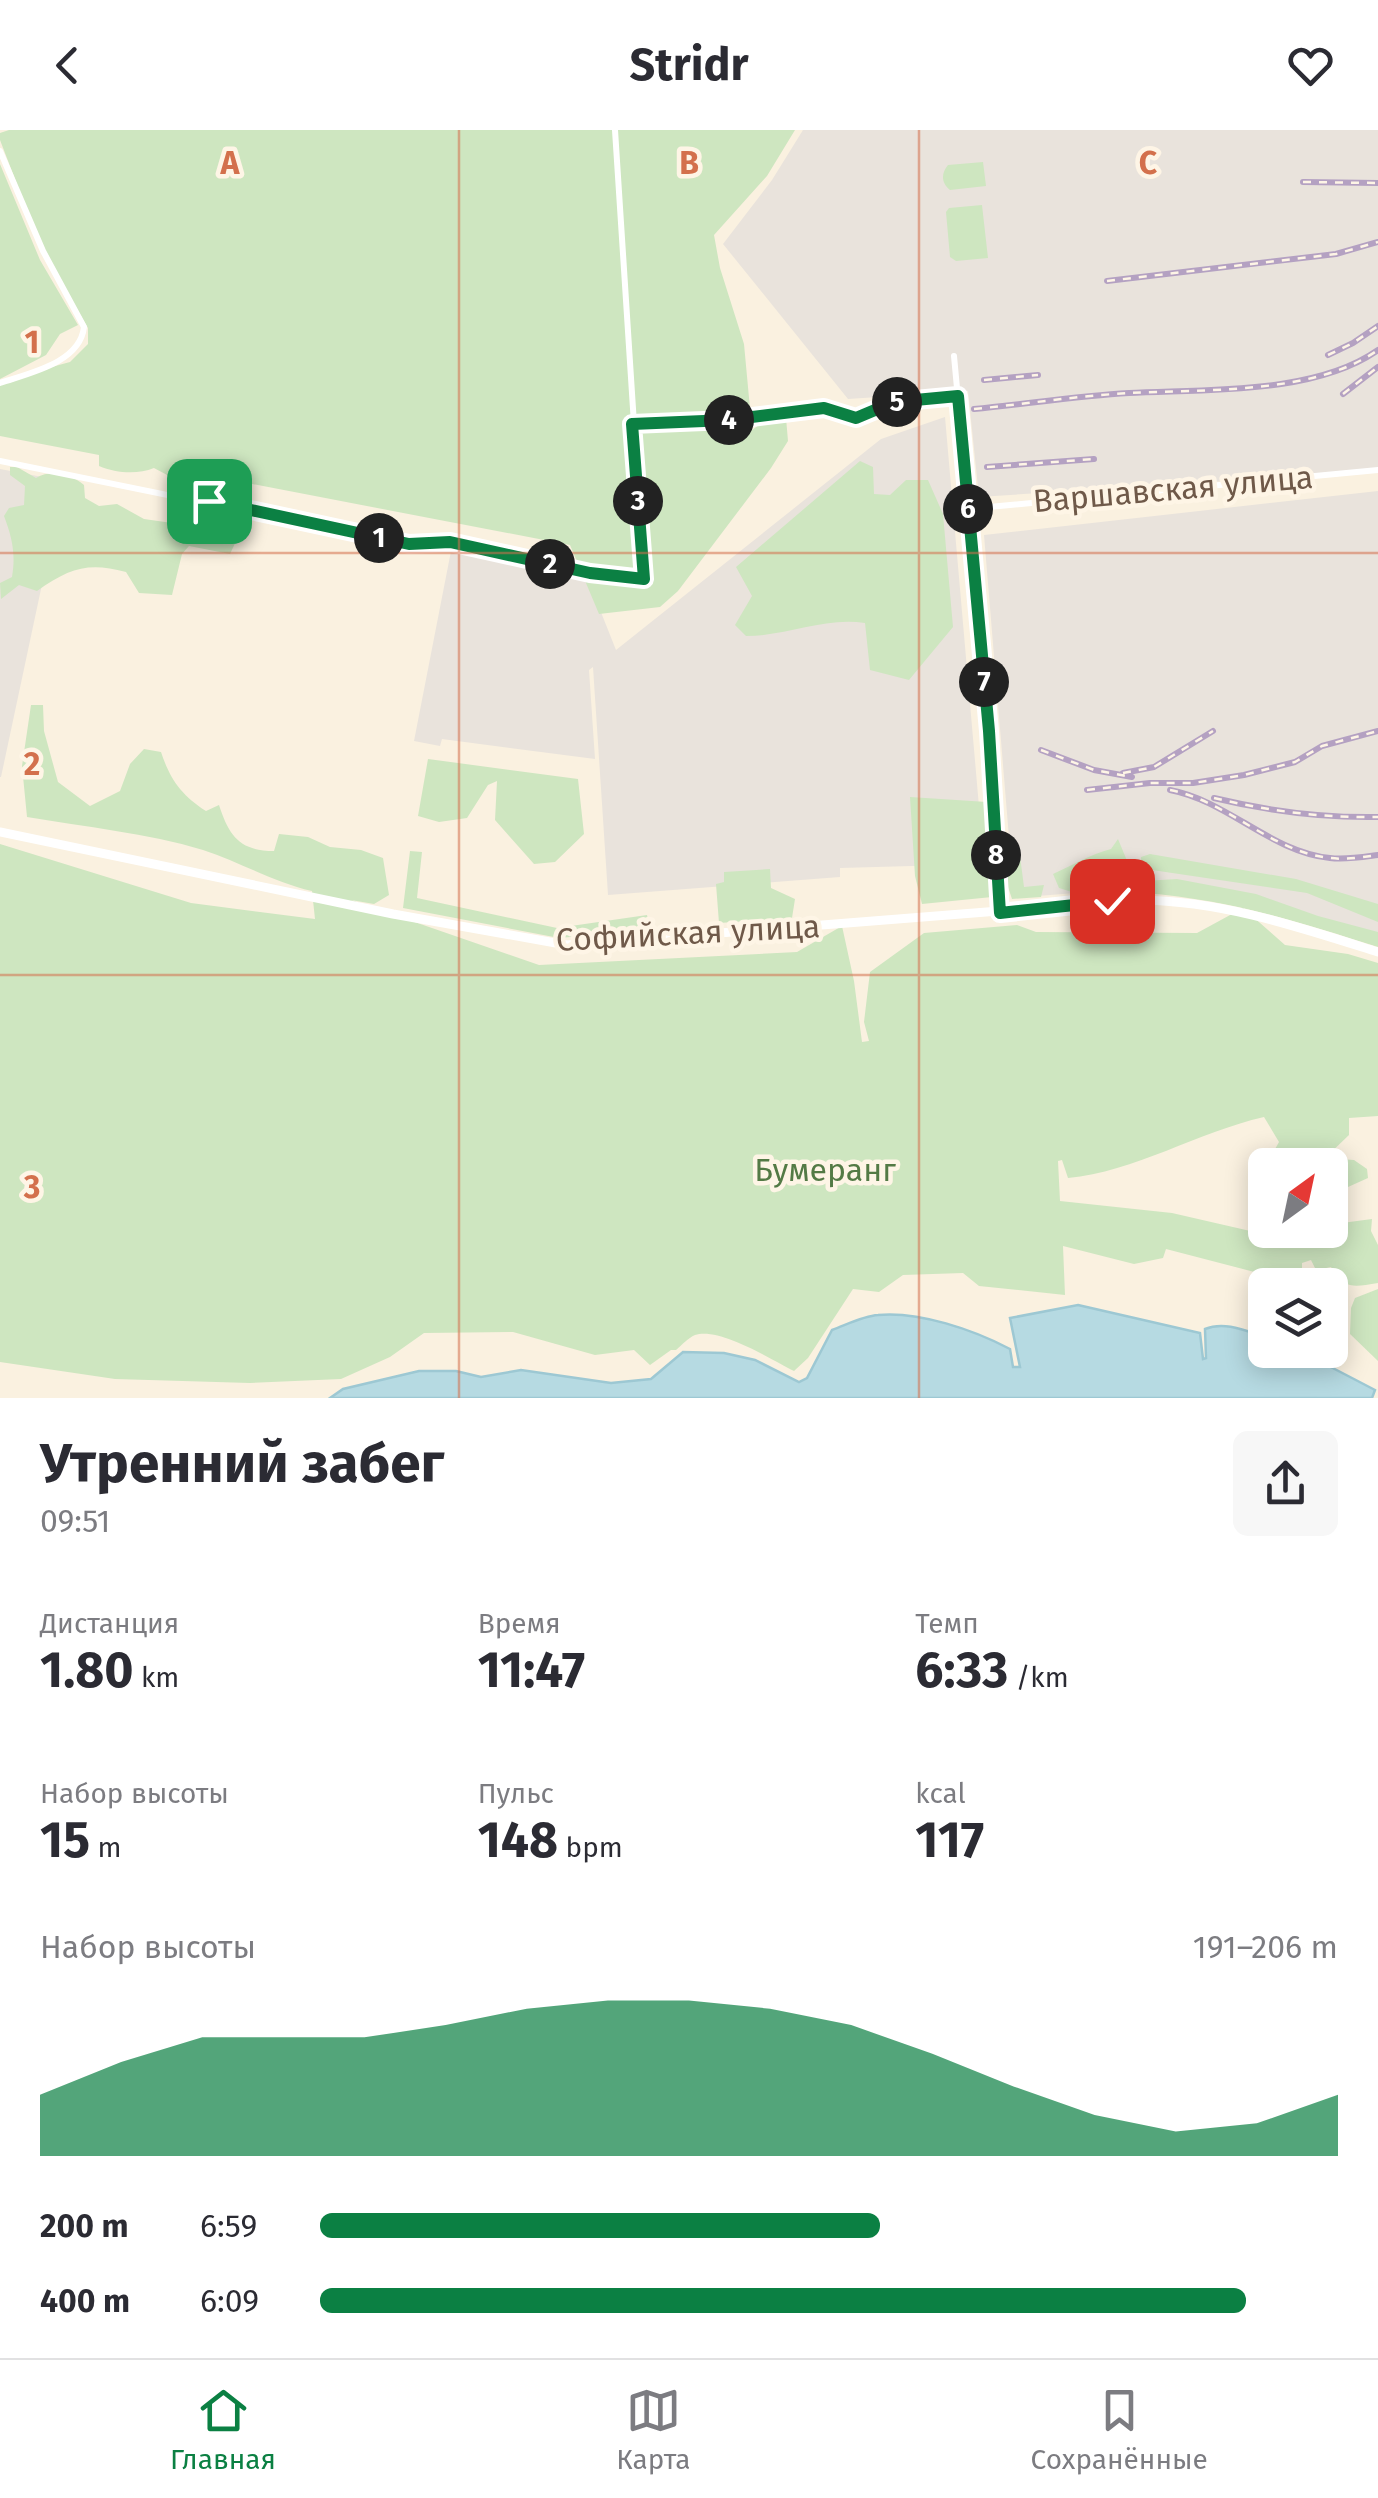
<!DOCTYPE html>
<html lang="ru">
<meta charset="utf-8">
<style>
:root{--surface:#fff;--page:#f7f7f7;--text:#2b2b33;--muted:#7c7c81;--line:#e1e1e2;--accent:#0b8043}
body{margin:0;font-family:"Fira Sans",sans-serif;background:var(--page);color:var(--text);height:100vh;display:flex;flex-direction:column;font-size:38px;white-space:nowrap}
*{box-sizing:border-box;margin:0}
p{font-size:32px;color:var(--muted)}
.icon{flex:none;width:55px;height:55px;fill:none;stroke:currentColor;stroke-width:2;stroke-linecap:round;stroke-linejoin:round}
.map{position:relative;height:1268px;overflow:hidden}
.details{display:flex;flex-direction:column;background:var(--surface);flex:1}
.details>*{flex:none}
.needle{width:65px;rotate:33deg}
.buttons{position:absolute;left:1248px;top:1018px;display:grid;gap:20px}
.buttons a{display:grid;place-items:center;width:100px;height:100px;border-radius:15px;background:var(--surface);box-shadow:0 5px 25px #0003;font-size:50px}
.pin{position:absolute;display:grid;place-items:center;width:85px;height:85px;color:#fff;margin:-42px;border-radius:20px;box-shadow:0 5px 15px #0006}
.km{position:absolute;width:50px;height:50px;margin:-25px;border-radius:50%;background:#222;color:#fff;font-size:28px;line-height:50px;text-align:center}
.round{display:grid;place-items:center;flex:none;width:105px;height:105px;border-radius:15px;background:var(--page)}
.headline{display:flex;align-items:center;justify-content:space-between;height:170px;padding:0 40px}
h1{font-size:55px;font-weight:700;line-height:75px}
.stats{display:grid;grid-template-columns:repeat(3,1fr);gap:15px;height:170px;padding:10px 40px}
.stats div{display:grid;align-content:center}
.stats b{font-size:50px;font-weight:700}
.stats small{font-size:28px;font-weight:400}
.stats p{font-size:28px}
.chart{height:280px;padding:20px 40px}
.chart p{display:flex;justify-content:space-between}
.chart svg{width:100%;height:180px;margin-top:10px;fill:var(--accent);opacity:.7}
ul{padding:0 40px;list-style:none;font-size:32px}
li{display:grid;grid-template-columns:160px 120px 1fr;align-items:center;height:75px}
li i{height:25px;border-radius:12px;background:var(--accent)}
header{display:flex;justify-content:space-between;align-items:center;height:130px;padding:0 40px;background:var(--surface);font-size:45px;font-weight:700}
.tabs{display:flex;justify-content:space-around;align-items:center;height:140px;border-top:2px solid var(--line);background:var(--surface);font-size:28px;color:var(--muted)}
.tabs a{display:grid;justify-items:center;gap:5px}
.tabs .current{color:var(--accent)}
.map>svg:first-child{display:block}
.industrial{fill:#e9e3dc}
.green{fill:#cee6c0}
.water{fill:#b6dae2;stroke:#9dc8d3;stroke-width:2.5}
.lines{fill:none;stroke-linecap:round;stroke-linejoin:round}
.minor{stroke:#fff;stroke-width:6}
.secondary{stroke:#fff;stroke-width:9}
.rail-casing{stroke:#b4a1c2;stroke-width:6}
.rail{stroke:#fef5e6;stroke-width:2.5;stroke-dasharray:8;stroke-linecap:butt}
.route-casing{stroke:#fff;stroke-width:20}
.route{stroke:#0b8043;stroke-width:12}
.grid{fill:none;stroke:#d3704c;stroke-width:2.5;stroke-opacity:0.55}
.labels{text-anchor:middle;stroke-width:9;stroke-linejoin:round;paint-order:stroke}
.street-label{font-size:32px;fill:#6f5949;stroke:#fef5e6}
.park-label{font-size:32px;fill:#537a45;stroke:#fef5e6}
.grid-label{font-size:32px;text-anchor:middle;font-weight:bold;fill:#d3704c;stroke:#fef5e6;stroke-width:9;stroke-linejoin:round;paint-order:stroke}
</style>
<header><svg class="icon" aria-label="back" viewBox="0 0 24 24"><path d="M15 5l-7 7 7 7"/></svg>Stridr<svg class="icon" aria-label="heart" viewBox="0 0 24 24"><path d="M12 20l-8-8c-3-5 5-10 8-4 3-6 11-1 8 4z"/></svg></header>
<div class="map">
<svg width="1378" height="1268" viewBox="0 0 1378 1268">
<rect width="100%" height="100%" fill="#faf1e0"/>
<path class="industrial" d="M 803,0 L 1378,0 L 1378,341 L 979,367 L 968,261 L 848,269 L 723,114 L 772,50 Z
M 945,287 L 984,734 L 840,738 L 840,747 L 608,765 L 593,537 L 589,540 L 595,629 L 442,609 L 440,616 L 414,611 L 451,421 L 587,447 L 616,520 L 881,309 Z
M 0,339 L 64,351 L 1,647 L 0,647 Z
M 1378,361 L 1378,811 L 1198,763 L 1137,758 L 1014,768 L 984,405 Z"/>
<path class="green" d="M 9,0 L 795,0 L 767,46 L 714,105 L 720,138 L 744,214 L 752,300 L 785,276 L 788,311 L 771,338 L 678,461 L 660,477 L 599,484 L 570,415 L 200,344 L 169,346 L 154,338 C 137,345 116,343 99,336 L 99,325 L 0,306 L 0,251 L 70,232 L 88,214 L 88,198 L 43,122 L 0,10 L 0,3 Z
M 983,32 L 986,56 L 950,60 C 941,53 941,43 948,35 Z
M 0,34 L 40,130 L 78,195 L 60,204 L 46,225 L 0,249 Z
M 982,75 L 988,128 L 956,131 L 950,127 L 946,82 L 949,78 Z
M 860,331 L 873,337 L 874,364 L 890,365 L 906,350 L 928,350 L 943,384 L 953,497 L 909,550 L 870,540 L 865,493 C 823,487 788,506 746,506 L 735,495 L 752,466 L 736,437 Z
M 10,337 L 17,337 L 36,348 C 52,339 70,344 84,355 L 85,368 L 99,376 L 117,374 L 144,389 L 200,397 L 238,407 L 230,424 L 189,416 L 182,424 L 172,465 L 139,463 L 126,442 C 88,432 70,438 37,461 L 19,455 L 1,469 L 0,453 L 12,447 C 16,424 12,407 4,386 L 9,378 L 24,375 L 25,356 L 10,345 Z
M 31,575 L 43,575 L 44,601 L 58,652 L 90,676 L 120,661 L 130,634 L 144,619 L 161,622 C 170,649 181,665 206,681 L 219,675 C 229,706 240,721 274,721 L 279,704 L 308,707 L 330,717 L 361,720 L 383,728 L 389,765 L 374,774 L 351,770 L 539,835 L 797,822 L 842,796 L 854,851 L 862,912 L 869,911 L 864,892 L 870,842 L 924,803 L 1017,795 L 1036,802 L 1197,803 L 1243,778 L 1285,815 L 1348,824 L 1378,833 L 1378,986 L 1349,988 L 1349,1005 L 1323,1030 L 1278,1035 L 1270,1028 L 1279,1012 L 1264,987 C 1198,1002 1134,1042 1068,1048 L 1062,1030 L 1058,1031 L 1060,1071 L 1172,1083 L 1307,1114 L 1301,1100 L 1330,1100 L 1330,1083 L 1342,1093 L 1372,1089 L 1371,1101 L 1378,1115 L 1378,1153 C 1353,1157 1345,1160 1331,1137 L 1316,1140 L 1311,1130 L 1302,1133 L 1302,1155 L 1273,1155 L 1266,1145 L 1166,1119 L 1163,1128 L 1134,1134 L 1063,1116 L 1065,1165 L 979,1156 L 963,1143 L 903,1145 L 879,1162 L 853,1159 L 808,1228 L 794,1241 C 772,1230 720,1197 695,1205 C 688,1208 682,1215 676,1220 L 671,1220 L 650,1235 L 634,1220 L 595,1225 L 513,1202 L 424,1203 L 390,1227 L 341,1249 L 250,1253 L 115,1249 L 0,1232 L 0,714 L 191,773 L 315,789 L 312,761 C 273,752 240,732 203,720 C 147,703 85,697 27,687 L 22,636 Z
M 428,629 L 578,649 L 584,704 L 555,732 L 534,734 L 495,690 L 497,651 L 488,655 L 467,688 L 439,692 L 418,686 Z
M 910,667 L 987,672 L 992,767 L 922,774 L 915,746 Z
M 1118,709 L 1135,750 L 1131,763 L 1088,767 L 1059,758 L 1053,744 C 1073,735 1091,724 1111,719 Z
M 410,721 L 422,722 L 417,768 L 557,798 L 647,785 L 650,800 L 559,808 L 403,778 Z
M 1150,724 L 1296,749 L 1378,774 L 1378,792 L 1307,763 L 1152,740 L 1141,734 L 1141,727 Z
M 1005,727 L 1020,726 L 1024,757 L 1044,755 L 1041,767 L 1012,769 L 1006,751 Z
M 770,739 L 771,758 L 795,769 L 792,788 L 719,793 L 716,754 L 724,752 L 724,742 Z
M 1177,749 L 1256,764 L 1318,786 L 1378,802 L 1378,817 C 1296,791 1231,770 1144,763 L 1144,751 Z
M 1340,1029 L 1354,1030 L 1367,1039 L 1368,1048 L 1348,1057 L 1330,1079 L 1330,1055 L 1341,1048 L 1335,1038 Z
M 1378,1159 L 1378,1231 L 1350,1204 L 1351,1178 L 1355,1168 Z"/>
<path class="water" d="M 1078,1175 L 1200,1203 L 1203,1229 L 1206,1228 L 1205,1199 C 1225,1191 1246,1201 1265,1207 L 1265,1220 L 1298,1220 L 1375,1260 L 1372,1268 L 330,1268 L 343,1259 L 419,1241 L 456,1241 L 481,1247 L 521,1240 L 611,1253 L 651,1249 L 683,1222 L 724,1223 L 755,1230 L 799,1252 L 807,1248 L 832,1200 C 846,1195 863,1186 878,1185 C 919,1181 974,1200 1010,1219 L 1013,1237 L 1020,1237 L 1010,1188 Z"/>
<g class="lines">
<path class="minor" d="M 0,21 L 43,121 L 84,197 C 80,233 29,243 0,253
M 954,226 L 989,601 L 1000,783
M 632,294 L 728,290 L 825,279 L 856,288 L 894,272 L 958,266
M 0,331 L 409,414 L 450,412 L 589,443 L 644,449 L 615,0
M 968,379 L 1378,340"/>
<path class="secondary" d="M 0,702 L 393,784 L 567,815 L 1140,770 C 1223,771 1299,797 1378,822"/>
<defs>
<path id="rail" d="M 1303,52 L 1378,53
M 1107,151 L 1336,124 L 1378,112
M 1328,225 L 1353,213 L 1378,196
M 984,250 L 1038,245
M 1343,264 L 1378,237
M 974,279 C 1026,274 1077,266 1129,263 C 1205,259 1314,265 1378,220
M 987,337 L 1094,329
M 1041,620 L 1094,640 L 1132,647
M 1123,643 L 1154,637 L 1213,601
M 1087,660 L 1150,653 L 1193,653 L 1244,645 L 1295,632 L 1322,616 L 1378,601
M 1170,660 C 1228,671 1271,722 1330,728 C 1346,730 1363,727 1378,725
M 1214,668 C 1268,681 1323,688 1378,687"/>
</defs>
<use href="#rail" class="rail-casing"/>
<use href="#rail" class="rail"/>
</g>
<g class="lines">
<defs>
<path id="route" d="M 209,371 L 409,414 L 450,412 L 590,443 L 644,449 L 632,294 L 728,290 L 824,278 L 856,288 L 894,272 L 958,266 L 989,601 L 1000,783 L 1112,771"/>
</defs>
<use href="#route" class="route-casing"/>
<use href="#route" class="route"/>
</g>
<path class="grid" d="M 459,0 L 459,1268M 919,0 L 919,1268M 0,423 L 1378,423M 0,845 L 1378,845"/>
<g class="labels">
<g class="street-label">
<text transform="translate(1173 359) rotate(-5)" y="11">Варшавская улица</text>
<text transform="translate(688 803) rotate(-3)" y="11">Софийская улица</text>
</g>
<g class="park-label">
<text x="825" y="1051">Бумеранг</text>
</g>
</g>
<g class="grid-label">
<text x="230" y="44">A</text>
<text x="689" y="44">B</text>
<text x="1148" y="44">C</text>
<text x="32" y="223">1</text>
<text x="32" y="645">2</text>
<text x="32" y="1068">3</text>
</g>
</svg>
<div class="buttons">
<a><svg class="needle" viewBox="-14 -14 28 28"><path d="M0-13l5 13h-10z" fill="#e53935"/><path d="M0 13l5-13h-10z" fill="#7c7c81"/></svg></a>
<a><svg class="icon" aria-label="layers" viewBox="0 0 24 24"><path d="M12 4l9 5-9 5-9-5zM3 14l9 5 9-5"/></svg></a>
</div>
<div class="pin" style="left:209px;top:371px;background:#1e9e55"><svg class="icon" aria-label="arrive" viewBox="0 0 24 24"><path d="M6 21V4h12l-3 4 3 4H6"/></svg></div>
<div class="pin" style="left:1112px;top:771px;background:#d93025"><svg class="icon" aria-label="check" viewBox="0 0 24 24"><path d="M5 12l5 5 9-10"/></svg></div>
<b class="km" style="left:379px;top:408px">1</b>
<b class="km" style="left:550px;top:434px">2</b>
<b class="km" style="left:638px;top:371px">3</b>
<b class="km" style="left:729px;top:290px">4</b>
<b class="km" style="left:897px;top:272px">5</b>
<b class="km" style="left:968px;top:379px">6</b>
<b class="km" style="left:984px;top:552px">7</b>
<b class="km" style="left:996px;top:725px">8</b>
</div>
<section class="details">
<div class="headline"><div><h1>Утренний забег</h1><p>09:51</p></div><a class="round"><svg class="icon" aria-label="share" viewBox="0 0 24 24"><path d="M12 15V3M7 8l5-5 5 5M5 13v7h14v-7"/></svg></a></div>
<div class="stats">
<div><p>Дистанция</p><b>1.80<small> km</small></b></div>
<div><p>Время</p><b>11:47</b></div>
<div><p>Темп</p><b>6:33<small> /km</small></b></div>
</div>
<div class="stats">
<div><p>Набор высоты</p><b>15<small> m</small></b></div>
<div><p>Пульс</p><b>148<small> bpm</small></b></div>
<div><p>kcal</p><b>117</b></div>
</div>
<div class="chart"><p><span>Набор высоты</span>191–206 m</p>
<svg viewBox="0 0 160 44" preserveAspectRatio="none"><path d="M0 44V29L10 21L20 15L30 15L40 15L50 12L60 8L70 6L80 6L90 8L100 12L110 19L120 27L130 34L140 38L150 36L160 29V44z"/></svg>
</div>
<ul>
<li><b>200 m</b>6:59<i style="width:55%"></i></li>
<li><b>400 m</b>6:09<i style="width:91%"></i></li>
</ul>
</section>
<nav class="tabs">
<a class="current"><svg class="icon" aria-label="home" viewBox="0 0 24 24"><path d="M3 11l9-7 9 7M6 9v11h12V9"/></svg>Главная</a>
<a><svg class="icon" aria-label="map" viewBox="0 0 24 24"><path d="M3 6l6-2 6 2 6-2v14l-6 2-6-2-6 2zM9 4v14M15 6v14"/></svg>Карта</a>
<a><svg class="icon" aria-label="saved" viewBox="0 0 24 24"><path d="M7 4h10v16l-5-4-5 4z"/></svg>Сохранённые</a>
</nav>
